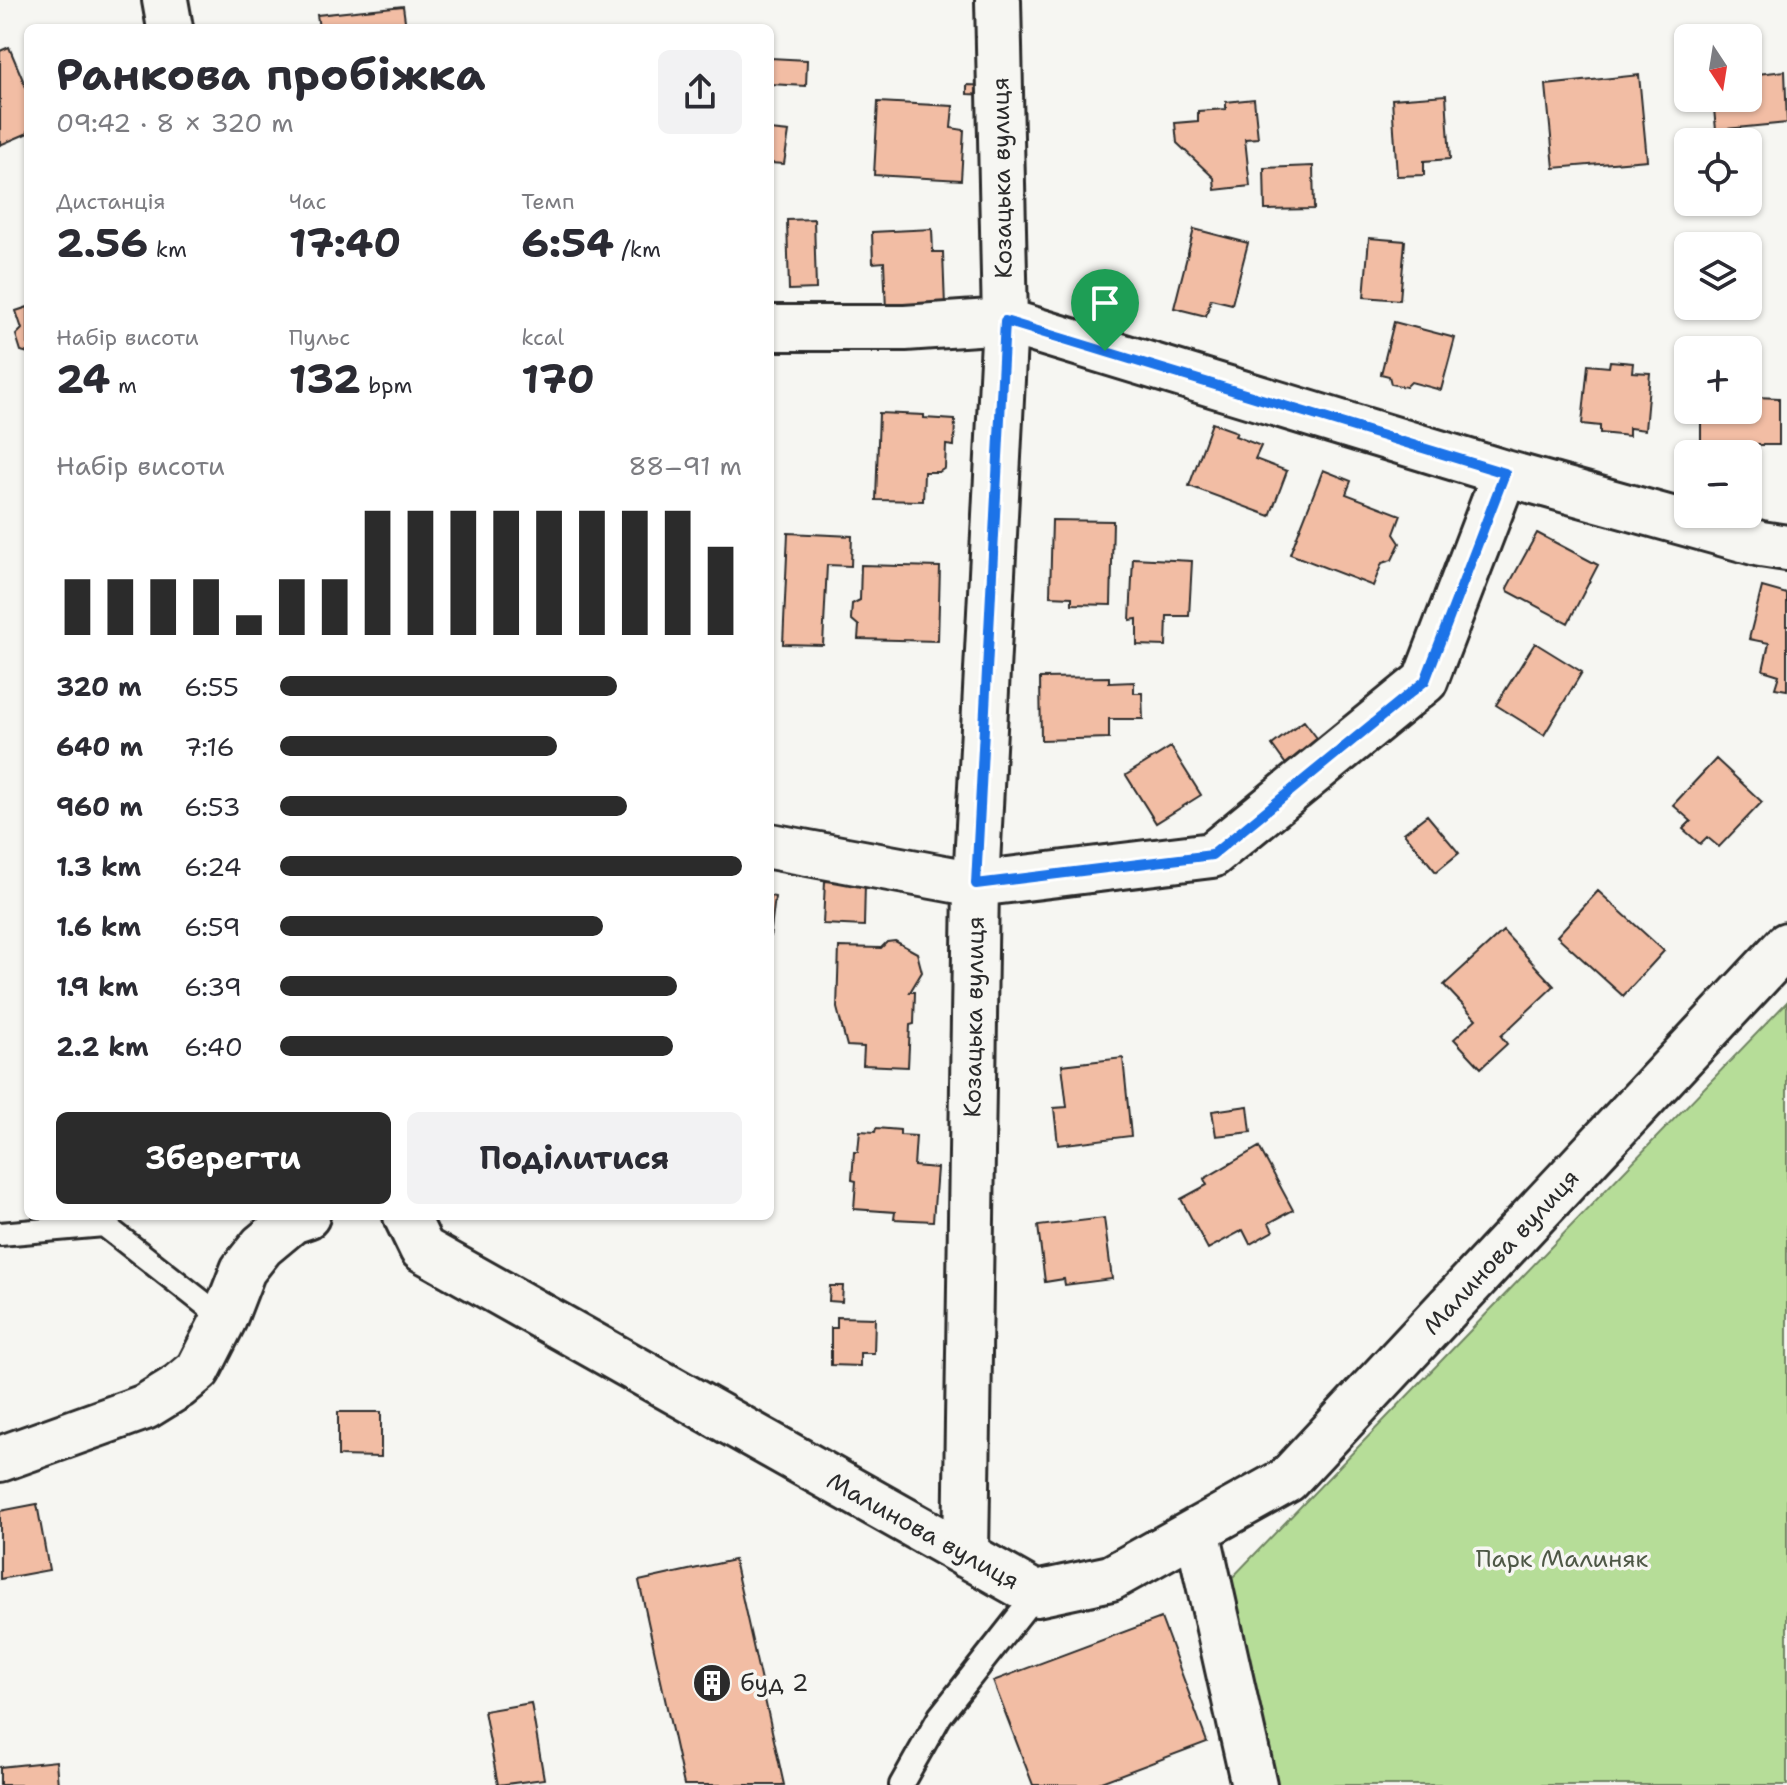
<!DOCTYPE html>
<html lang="uk">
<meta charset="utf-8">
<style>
:root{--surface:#fff;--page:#f2f2f3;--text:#2b2b33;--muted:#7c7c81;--accent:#2b2b2b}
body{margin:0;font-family:"Shantell Sans",sans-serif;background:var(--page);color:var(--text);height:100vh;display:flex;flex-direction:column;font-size:30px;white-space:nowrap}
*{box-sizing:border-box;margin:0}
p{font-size:26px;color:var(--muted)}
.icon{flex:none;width:44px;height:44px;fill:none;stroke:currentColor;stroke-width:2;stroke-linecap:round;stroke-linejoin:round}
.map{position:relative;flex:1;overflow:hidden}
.sheet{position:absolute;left:24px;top:24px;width:750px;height:1196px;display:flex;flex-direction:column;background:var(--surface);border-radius:12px;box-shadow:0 2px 6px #0004}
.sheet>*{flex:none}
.needle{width:52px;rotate:168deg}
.buttons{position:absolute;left:1674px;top:24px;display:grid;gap:16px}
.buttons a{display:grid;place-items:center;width:88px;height:88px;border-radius:12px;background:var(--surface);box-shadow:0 2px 6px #0004;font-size:40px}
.pin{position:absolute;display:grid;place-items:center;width:68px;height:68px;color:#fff;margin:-82px -34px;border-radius:50% 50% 50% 0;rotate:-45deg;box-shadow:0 0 8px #0007}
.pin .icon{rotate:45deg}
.round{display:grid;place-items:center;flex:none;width:84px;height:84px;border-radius:12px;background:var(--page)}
.head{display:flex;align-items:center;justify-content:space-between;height:136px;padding:0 32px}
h1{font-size:44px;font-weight:700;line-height:60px}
.figures{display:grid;grid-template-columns:repeat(3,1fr);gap:12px;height:136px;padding:8px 32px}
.figures div{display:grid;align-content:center}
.figures b{font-size:40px;font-weight:700}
.figures small{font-size:22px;font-weight:400}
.figures p{font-size:22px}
.chart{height:224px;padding:16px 32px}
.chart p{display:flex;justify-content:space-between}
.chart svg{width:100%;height:144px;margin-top:8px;stroke:var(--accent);stroke-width:6}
.action{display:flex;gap:16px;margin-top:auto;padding:16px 32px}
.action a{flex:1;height:92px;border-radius:12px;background:var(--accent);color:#fff;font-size:32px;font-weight:700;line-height:92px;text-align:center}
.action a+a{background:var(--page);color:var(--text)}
ul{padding:0 32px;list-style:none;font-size:26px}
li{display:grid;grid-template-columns:128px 96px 1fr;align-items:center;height:60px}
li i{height:20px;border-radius:10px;background:var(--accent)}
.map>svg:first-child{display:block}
.green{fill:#b6dd98;stroke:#708462;stroke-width:2}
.building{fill:#f2bda4;stroke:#2b2b2b;stroke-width:2}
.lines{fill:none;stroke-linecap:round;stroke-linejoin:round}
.service-casing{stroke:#2b2b2b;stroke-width:28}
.minor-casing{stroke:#2b2b2b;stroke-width:50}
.service{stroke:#f6f6f2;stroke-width:22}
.minor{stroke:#f6f6f2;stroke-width:44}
.route-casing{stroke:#fff;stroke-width:16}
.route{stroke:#1a73e8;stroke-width:10}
.labels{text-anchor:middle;stroke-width:7;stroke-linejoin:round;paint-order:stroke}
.street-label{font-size:24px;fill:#2b2b2b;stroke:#f6f6f2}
.park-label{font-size:24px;fill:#4e5846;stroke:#f6f6f2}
.poi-label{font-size:24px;fill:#2b2b2b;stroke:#f6f6f2;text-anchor:start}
</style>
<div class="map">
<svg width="1787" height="1785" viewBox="0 0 1787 1785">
<rect width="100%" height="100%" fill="#f6f6f2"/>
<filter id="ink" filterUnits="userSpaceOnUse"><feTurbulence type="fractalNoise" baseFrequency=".0125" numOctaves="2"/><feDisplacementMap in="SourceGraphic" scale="16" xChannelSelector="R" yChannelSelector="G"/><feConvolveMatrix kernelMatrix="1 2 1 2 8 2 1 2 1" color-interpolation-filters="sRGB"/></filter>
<g filter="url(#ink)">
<path class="green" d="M 1787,1002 L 1787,1785 L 1245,1785 L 1200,1611 Z"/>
<path class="building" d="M 403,6 L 406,28 L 319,28 L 317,15 Z
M 9,47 L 28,92 L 28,133 L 0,145 L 0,51 Z
M 770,58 L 807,60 L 806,86 L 770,84 Z
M 1785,71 L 1787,123 L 1716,130 L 1713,98 L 1748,98 L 1748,75 Z
M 1639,75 L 1647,160 L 1554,168 L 1546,85 Z
M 967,85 L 993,86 L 992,95 L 967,94 Z
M 1446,95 L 1450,159 L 1424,161 L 1424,175 L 1397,176 L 1392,99 Z
M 1254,99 L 1258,138 L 1245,139 L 1250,186 L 1215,190 L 1214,178 L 1177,143 L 1175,123 L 1198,121 L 1198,111 L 1226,109 L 1226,102 Z
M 878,102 L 953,106 L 951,128 L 964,130 L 961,180 L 874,175 Z
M 770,130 L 789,132 L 784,164 L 770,163 Z
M 1313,166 L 1314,209 L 1265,210 L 1264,168 Z
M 814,219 L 816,289 L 789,290 L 787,220 Z
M 932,229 L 933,252 L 943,252 L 945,307 L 886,310 L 884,262 L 873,263 L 872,232 Z
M 1194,229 L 1248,243 L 1232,304 L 1211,299 L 1206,316 L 1174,308 Z
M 1369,238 L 1405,241 L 1400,300 L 1364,297 Z
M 28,307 L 28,353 L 21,351 L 16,335 L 22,329 L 16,311 Z
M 1394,322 L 1455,338 L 1441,390 L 1411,382 L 1406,387 L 1391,384 L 1389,376 L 1381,374 Z
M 1610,361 L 1633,363 L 1632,372 L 1650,373 L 1645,430 L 1629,428 L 1629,436 L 1600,433 L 1600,426 L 1582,424 L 1588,365 L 1609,367 Z
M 1748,392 L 1757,392 L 1756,397 L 1779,398 L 1779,445 L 1752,445 L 1752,449 L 1701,450 L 1701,410 L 1748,410 Z
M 879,413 L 924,415 L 924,418 L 955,420 L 954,446 L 946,445 L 945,468 L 939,472 L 924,472 L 923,501 L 876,500 Z
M 1212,423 L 1237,432 L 1235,436 L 1261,446 L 1255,459 L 1287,471 L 1270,516 L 1189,486 Z
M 1323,470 L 1351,481 L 1346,494 L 1401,515 L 1394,534 L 1400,543 L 1392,560 L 1382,563 L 1373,586 L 1290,554 Z
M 1052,520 L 1113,521 L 1111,605 L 1072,604 L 1072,597 L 1050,596 Z
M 788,533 L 852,536 L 851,566 L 827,565 L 823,645 L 783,644 Z
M 1537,533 L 1598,565 L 1568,623 L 1508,591 L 1507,588 Z
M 1133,558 L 1192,561 L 1189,616 L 1167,616 L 1166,646 L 1137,645 L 1137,619 L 1130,620 Z
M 861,565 L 940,567 L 938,641 L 858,639 L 859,626 L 851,619 L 852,604 L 860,600 Z
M 1762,587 L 1787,594 L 1787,690 L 1775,688 L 1779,675 L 1763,670 L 1769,643 L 1749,639 Z
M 1535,643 L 1582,672 L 1544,735 L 1496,705 Z
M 1109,677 L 1109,683 L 1134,682 L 1134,693 L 1142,693 L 1143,719 L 1109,719 L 1109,738 L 1041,740 L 1040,678 Z
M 1304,721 L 1323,746 L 1290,770 L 1272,745 Z
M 1171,747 L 1201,795 L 1156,823 L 1126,775 Z
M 1716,759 L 1762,802 L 1719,847 L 1707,837 L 1700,844 L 1683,829 L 1691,821 L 1673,805 Z
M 1427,815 L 1459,853 L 1436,872 L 1404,833 Z
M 825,881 L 865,883 L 864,926 L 823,924 Z
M 1598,891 L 1664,951 L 1623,996 L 1557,936 Z
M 770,896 L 775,897 L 770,938 Z
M 1503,931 L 1554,986 L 1501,1036 L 1507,1044 L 1481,1068 L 1454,1039 L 1476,1019 L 1444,985 Z
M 895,941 L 917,953 L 922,972 L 910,992 L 915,992 L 914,1024 L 910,1025 L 908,1067 L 863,1065 L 864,1047 L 847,1046 L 837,1008 L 839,947 L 881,948 L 887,942 Z
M 1123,1058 L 1131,1136 L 1058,1145 L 1054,1108 L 1067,1107 L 1062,1065 Z
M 1248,1106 L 1251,1132 L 1216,1136 L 1212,1111 Z
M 876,1128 L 900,1130 L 900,1135 L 916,1136 L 914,1166 L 937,1168 L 933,1221 L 894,1219 L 895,1212 L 854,1209 L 856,1181 L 852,1180 L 854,1152 L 858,1152 L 860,1131 L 875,1132 Z
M 1259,1147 L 1293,1210 L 1269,1223 L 1273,1231 L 1250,1244 L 1243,1230 L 1208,1249 L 1181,1199 L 1207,1185 L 1204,1179 Z
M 1104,1218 L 1112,1279 L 1065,1285 L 1064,1279 L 1045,1282 L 1038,1226 Z
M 830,1286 L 843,1286 L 842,1302 L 829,1301 Z
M 837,1317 L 875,1318 L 874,1353 L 860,1353 L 860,1366 L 831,1365 L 831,1328 L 837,1328 Z
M 338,1412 L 381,1412 L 381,1457 L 338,1456 Z
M 37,1504 L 49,1570 L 0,1579 L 0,1511 Z
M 734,1560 L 784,1785 L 684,1785 L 639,1581 Z
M 1161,1618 L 1207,1742 L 1093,1785 L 1033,1785 L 993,1681 Z
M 531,1703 L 544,1779 L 498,1785 L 484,1711 Z
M 56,1761 L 58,1785 L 0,1785 L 0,1767 Z"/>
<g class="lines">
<defs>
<path id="service" d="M 0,1234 L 104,1225 L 224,1319
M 901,1785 L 940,1716 L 1036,1594"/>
<path id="minor" d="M 165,0 L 170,28
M 770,328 L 905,328 L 1005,321 L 1505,473 L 1761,544 L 1787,548
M 770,846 L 976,884 L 1212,855 L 1425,681 L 1505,473
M 406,1216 L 422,1249 L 1036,1594 L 1111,1578 L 1287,1480 L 1787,945
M 0,1459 L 145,1407 L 179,1386 L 198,1370 L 224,1319 L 243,1270 L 262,1246 L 292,1221 L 307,1216
M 1197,1530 L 1254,1785
M 966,1555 L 976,884 L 1005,321 L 998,0"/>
</defs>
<use href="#service" class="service-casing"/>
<use href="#minor" class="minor-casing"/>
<use href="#service" class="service"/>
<use href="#minor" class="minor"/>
</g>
</g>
<g class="lines" filter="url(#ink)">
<defs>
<path id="route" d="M 1005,321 L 1505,473 L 1425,681 L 1212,855 L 976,884 Z"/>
</defs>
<use href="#route" class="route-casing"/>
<use href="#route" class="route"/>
</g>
<defs>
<symbol id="building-disc" viewBox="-11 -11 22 22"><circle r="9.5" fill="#2b2b2b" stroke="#f6f6f2"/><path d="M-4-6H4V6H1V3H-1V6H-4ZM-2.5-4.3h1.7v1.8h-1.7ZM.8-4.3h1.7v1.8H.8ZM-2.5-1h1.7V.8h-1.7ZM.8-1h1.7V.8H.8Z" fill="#fff"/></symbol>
</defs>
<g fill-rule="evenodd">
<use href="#building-disc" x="690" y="1661" width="44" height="44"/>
</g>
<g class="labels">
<g class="street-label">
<text transform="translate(1002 178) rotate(-91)" y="8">Козацька вулиця</text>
<text transform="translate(974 1017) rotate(-89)" y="8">Козацька вулиця</text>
<text transform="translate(1501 1252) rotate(-47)" y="8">Малинова вулиця</text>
<text transform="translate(923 1531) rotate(29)" y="8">Малинова вулиця</text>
</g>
<g class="park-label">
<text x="1562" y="1567">Парк Малиняк</text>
</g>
<g class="poi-label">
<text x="740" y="1691">буд 2</text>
</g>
</g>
</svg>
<div class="buttons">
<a><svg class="needle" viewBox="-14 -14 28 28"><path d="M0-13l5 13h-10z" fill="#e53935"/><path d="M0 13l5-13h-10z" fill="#7c7c81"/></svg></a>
<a><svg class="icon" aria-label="locate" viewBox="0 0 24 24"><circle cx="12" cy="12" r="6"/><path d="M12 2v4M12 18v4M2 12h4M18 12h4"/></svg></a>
<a><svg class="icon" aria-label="layers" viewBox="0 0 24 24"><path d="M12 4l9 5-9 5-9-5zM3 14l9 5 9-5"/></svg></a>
<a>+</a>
<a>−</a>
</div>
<div class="pin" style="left:1105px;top:351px;background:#1e9e55"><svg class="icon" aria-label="arrive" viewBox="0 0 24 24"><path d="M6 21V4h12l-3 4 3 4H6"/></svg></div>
<section class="sheet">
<div class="head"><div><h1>Ранкова пробіжка</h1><p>09:42 · 8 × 320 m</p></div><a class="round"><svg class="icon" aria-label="share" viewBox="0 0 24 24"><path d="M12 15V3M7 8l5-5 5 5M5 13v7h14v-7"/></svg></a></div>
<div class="figures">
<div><p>Дистанція</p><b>2.56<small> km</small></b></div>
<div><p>Час</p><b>17:40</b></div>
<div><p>Темп</p><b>6:54<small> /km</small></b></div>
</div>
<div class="figures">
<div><p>Набір висоти</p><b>24<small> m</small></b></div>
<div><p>Пульс</p><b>132<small> bpm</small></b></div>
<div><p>kcal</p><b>170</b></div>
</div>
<div class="chart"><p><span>Набір висоти</span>88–91 m</p>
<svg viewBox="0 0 160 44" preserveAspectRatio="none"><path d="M5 44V27M15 44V27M25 44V27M35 44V27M45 44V38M55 44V27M65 44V27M75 44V6M85 44V6M95 44V6M105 44V6M115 44V6M125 44V6M135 44V6M145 44V6M155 44V17"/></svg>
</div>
<ul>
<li><b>320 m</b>6:55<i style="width:73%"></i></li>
<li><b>640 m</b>7:16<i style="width:60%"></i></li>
<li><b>960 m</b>6:53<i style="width:75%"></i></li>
<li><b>1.3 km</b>6:24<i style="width:100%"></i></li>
<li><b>1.6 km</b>6:59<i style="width:70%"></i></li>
<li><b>1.9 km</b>6:39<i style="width:86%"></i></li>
<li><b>2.2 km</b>6:40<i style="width:85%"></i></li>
</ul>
<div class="action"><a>Зберегти</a><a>Поділитися</a></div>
</section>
</div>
